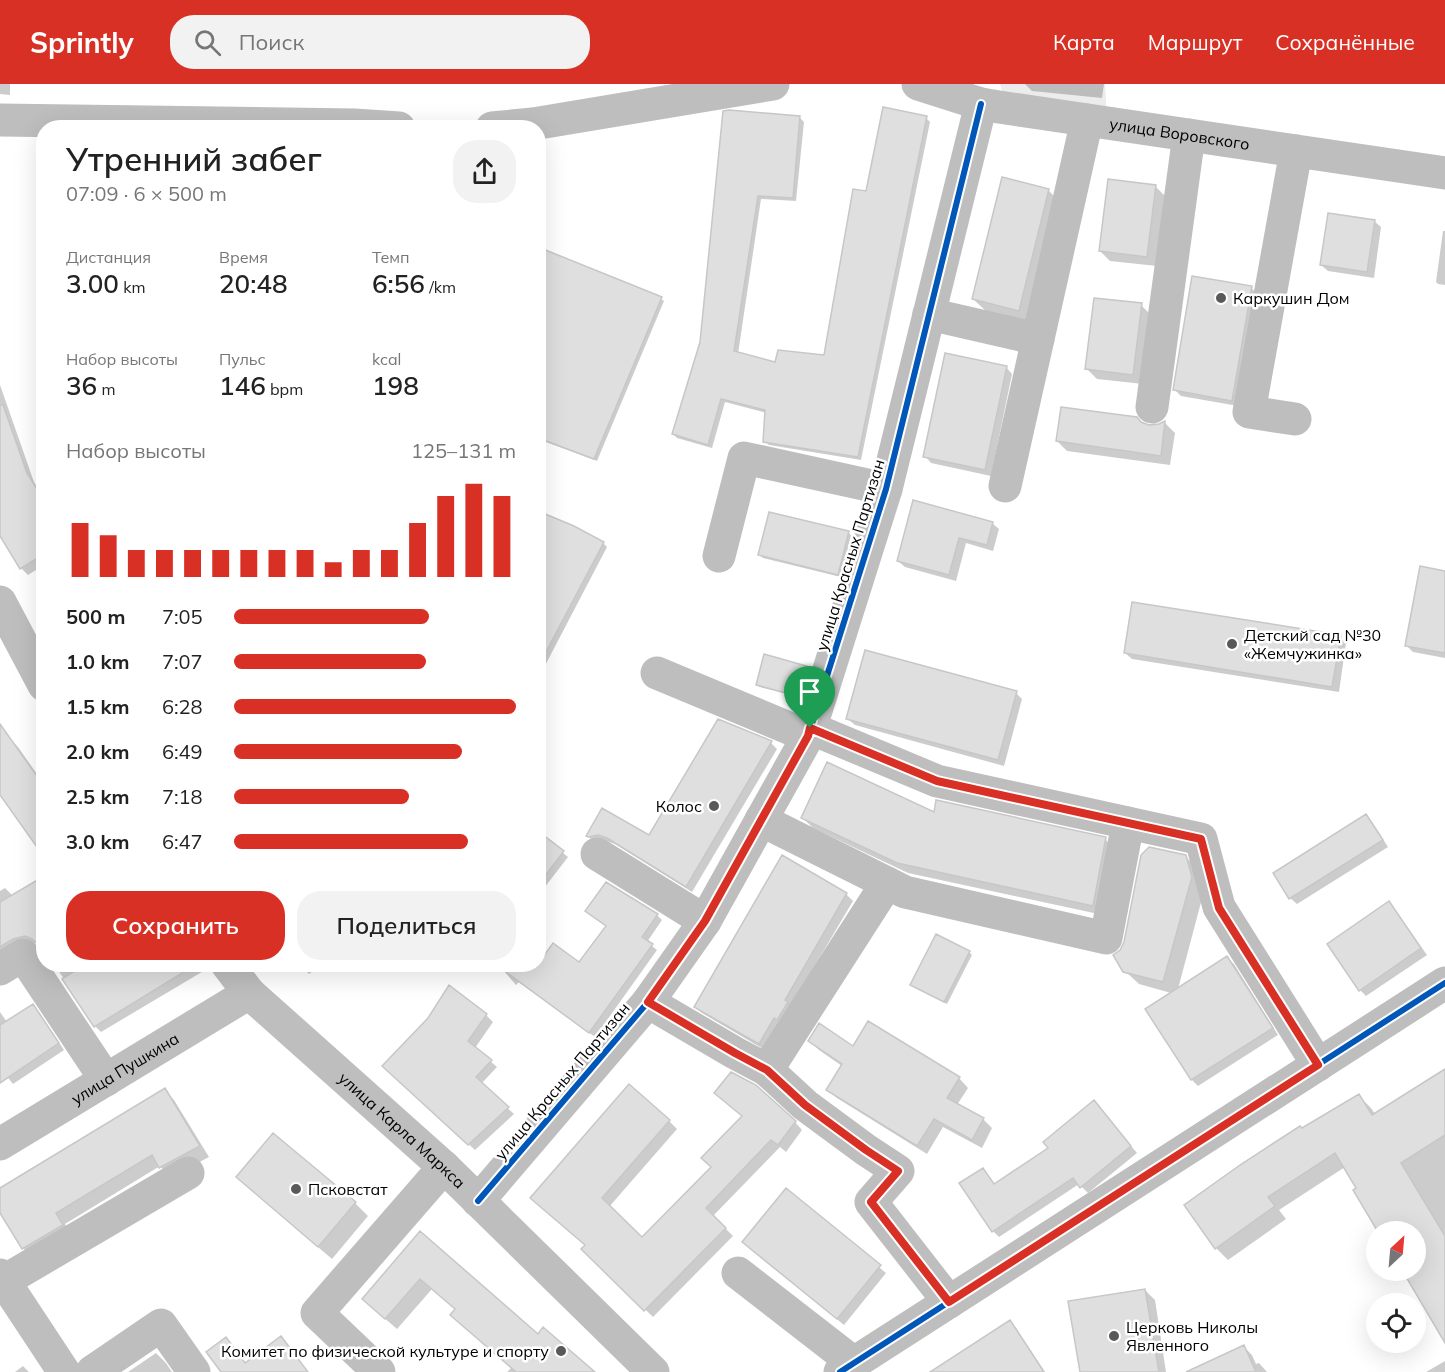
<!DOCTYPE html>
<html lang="ru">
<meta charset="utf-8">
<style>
:root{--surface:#fff;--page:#f2f2f2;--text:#222;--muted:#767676;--accent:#d93025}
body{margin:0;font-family:Mulish,sans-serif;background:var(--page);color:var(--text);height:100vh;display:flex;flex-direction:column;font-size:22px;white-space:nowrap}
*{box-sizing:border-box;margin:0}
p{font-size:20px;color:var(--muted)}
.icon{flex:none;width:33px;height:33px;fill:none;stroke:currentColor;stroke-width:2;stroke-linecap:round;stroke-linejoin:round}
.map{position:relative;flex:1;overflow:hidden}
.drawer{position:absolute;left:36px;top:36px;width:510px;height:852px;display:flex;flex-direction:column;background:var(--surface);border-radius:24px;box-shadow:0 6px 24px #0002}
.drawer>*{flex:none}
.needle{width:39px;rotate:26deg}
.buttons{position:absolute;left:1366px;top:1137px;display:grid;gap:12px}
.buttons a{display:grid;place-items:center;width:60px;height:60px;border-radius:50%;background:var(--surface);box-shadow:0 6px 24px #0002;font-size:30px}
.pin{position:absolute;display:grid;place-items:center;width:51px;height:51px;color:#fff;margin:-62px -26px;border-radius:50% 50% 50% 0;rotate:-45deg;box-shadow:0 0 6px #0007}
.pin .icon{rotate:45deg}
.round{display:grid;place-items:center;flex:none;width:63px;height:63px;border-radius:24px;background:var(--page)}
.headline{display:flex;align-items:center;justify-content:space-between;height:102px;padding:0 30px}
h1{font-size:33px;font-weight:600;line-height:45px}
.stats{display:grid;grid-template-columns:repeat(3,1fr);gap:9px;height:102px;padding:6px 30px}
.stats div{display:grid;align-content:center}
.stats b{font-size:26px;font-weight:600}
.stats small{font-size:16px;font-weight:400}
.stats p{font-size:16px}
.chart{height:168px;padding:12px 30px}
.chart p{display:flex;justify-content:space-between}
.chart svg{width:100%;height:108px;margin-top:6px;stroke:var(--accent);stroke-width:6}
.action{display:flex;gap:12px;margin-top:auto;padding:12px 30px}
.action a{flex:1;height:69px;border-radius:24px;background:var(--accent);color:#fff;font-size:24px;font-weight:600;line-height:69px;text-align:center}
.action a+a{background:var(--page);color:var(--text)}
ul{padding:0 30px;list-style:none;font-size:20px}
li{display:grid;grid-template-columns:96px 72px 1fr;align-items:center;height:45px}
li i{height:15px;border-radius:8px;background:var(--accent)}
header{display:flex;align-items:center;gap:36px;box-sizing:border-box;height:84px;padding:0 30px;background:var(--accent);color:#fff}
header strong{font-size:28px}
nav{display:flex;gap:33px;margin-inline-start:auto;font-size:21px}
.search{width:420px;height:54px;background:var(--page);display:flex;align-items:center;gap:15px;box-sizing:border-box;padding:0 21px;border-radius:24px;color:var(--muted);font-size:22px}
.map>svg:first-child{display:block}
.green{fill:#ececec}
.shadow{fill:#0003}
.building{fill:#dfdfdf;stroke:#c7c7c7;stroke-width:1.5}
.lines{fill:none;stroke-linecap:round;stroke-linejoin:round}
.minor{stroke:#bebebe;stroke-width:33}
.cycleway-casing{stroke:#fff;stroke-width:10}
.cycleway{stroke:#0057b8;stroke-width:6}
.route-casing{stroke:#fff;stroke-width:12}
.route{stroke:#d93025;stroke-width:8}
.poi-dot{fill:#595959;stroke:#fff;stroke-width:2}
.labels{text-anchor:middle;stroke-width:5;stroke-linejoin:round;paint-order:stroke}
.street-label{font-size:16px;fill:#000;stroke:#fff}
.poi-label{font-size:16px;fill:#000;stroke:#fff;text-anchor:start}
</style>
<header>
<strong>Sprintly</strong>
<div class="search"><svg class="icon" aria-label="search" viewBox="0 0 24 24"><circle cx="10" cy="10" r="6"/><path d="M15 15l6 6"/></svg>Поиск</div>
<nav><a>Карта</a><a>Маршрут</a><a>Сохранённые</a></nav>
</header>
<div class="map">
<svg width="1445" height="1288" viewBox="0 0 1445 1288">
<rect width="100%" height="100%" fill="#fff"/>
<path class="green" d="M 1000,0 L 1105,0 L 1107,30 L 1003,12 Z"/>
<path class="shadow" d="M 0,0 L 10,0 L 10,11 L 0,10 Z
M 1025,0 L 1104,0 L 1102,14 L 1032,7 Z
M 724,29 L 800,34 L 804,38 L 796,117 L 761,115 L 738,270 L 777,280 L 825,273 L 868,109 L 926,34 L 930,38 L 861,376 L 769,361 L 765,357 L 767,329 L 725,318 L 712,364 L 677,354 L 673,350 L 701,258 Z
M 1155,102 L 1165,112 L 1157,182 L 1110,177 L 1100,167 Z
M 1048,106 L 1062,120 L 1032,239 L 987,228 L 973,215 Z
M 1374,137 L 1381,143 L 1374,194 L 1328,187 L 1321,181 Z
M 1443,147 L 1445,147 L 1445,201 L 1438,200 L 1436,198 Z
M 538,165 L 661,215 L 664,217 L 597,377 L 538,355 Z
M 1251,204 L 1258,210 L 1238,322 L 1181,312 L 1175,306 Z
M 1141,221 L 1151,231 L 1143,300 L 1097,295 L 1087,285 Z
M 1006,283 L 1012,290 L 991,392 L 931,379 L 925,372 Z
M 0,301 L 34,398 L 44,414 L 44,481 L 28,491 L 21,484 L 0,449 Z
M 1165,339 L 1175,349 L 1170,381 L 1067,367 L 1057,357 L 1141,340 L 1149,343 L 1159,342 Z
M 538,429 L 603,459 L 607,463 L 538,595 Z
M 992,439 L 999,445 L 993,467 L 966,459 L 956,497 L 905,483 L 898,477 Z
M 848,448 L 851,451 L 841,493 L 763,474 L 760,471 Z
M 1445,489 L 1445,574 L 1413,568 L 1407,562 Z
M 44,518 L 44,527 L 39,520 Z
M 1340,553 L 1346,559 L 1339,608 L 1132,575 L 1125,569 Z
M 809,584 L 812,587 L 804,614 L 760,603 L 757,601 Z
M 1016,609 L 1022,615 L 1004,682 L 855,641 L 848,635 Z
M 718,637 L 771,659 L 777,665 L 692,808 L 615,760 L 606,757 L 594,758 L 587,751 L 603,726 L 649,753 Z
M 8,653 L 18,663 L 44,700 L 44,768 L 0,709 L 0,659 Z
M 1366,732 L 1372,738 L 1388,763 L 1297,820 L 1290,814 Z
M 803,734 L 1105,755 L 1115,765 L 1103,831 L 908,789 L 813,744 Z
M 538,749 L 568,773 L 538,812 Z
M 1185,772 L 1199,786 L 1204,807 L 1178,905 L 1227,874 L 1234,880 L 1278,951 L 1198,1002 L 1192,996 L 1147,925 L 1171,909 L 1139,900 L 1125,887 L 1122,867 Z
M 783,773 L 846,810 L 853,817 L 765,966 L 702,929 L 695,923 Z
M 606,800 L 657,831 L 662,836 L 647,858 L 657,866 L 595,953 L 519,898 L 516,901 L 498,880 L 580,880 L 607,843 Z
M 5,804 L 13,812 L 44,855 L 0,877 L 0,807 Z
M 1389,819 L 1395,826 L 1427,871 L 1366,912 L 1360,906 Z
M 969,868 L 972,871 L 947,920 L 915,904 L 912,901 Z
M 54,880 L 211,880 L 212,882 L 101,948 L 95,942 Z
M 300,880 L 322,880 L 309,890 Z
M 449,904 L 486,931 L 493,938 L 475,964 L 497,983 L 481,1000 L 514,1030 L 475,1066 L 390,988 L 429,934 Z
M 33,922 L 39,928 L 64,966 L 13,1000 L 0,984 L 0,928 L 7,938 Z
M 810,957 L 853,964 L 959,994 L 968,1004 L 957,1021 L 983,1035 L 992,1044 L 982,1064 L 943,1043 L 927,1070 L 837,1014 L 828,1005 L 842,982 L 819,966 Z
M 1445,986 L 1445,1256 L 1416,1186 L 1416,1148 L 1358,1105 L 1345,1083 L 1279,1126 L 1286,1135 L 1228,1176 L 1216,1164 L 1302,1046 L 1359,1012 L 1371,1024 L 1375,1030 Z
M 164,1006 L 174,1016 L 209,1073 L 171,1093 L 160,1082 L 65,1140 L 72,1151 L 33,1174 L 23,1164 L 0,1126 L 0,1106 Z
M 716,1009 L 795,1038 L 802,1046 L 786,1068 L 780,1063 L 713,1132 L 733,1152 L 653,1233 L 583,1165 L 587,1162 L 539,1121 L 669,1037 L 677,1045 L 609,1123 L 642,1155 L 713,1084 L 744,1033 Z
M 1100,1025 L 1137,1069 L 1088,1109 L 1079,1100 L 999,1153 L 993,1147 L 983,1086 L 995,1101 L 1050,1065 Z
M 238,1093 L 355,1119 L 368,1132 L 332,1175 L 251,1106 Z
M 786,1106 L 886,1189 L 844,1241 L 750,1165 Z
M 421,1149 L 538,1252 L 593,1288 L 507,1288 L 511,1284 L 456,1226 L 432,1205 L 397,1245 L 375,1226 Z
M 1145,1206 L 1155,1216 L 1166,1288 L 1082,1288 Z
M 1010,1238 L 1016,1244 L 1045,1288 L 933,1288 Z
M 1243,1262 L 1252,1271 L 1256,1280 L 1259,1279 L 1267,1288 L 1190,1288 Z
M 156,1269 L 166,1279 L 172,1288 L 128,1288 Z
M 1445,1277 L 1445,1288 L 1426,1288 Z
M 23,1282 L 29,1288 L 15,1288 Z"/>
<path class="building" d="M 883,23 L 927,32 L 858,373 L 763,358 L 765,326 L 721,315 L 708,361 L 672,350 L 700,258 L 723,27 L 729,26 L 800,32 L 793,114 L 758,112 L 734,267 L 775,278 L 778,266 L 824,271 L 853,105 L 866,107 Z
M 1002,93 L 1049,105 L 1019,227 L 972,215 Z
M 1108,95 L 1156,101 L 1147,173 L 1099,167 Z
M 1328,129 L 1375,136 L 1367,188 L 1320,181 Z
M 538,163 L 662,213 L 594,375 L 538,354 Z
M 1192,192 L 1252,202 L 1232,317 L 1173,306 Z
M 1094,214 L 1142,219 L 1133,291 L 1085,285 Z
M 945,269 L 1007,282 L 985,386 L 923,373 Z
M 0,321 L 3,321 L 27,389 L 44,416 L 44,470 L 20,485 L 0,452 Z
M 1061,323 L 1137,333 L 1141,338 L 1149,341 L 1159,340 L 1165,337 L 1161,372 L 1056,357 Z
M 913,416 L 993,438 L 987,461 L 959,454 L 949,491 L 897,477 Z
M 538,427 L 574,442 L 604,458 L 538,583 Z
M 769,428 L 849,447 L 838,491 L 758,471 Z
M 1420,482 L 1445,487 L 1445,569 L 1405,562 Z
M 1132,518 L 1341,551 L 1332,603 L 1124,569 Z
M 865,566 L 1017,607 L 998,676 L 846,635 Z
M 764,570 L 810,583 L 801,613 L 756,601 Z
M 718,635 L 772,657 L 686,803 L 607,754 L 598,751 L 589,753 L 586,752 L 602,724 L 649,751 Z
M 0,640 L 44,702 L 44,773 L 0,711 Z
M 827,678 L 934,728 L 936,716 L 1106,753 L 1093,822 L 897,779 L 801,734 Z
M 1366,730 L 1383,756 L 1289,815 L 1273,789 Z
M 538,747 L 564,767 L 538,801 Z
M 1149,763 L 1186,771 L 1192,793 L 1163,898 L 1123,888 L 1113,871 L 1120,866 L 1124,858 L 1141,771 Z
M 782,771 L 847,809 L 785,916 L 788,918 L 777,936 L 774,934 L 759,960 L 694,923 Z
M 44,792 L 44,868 L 39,861 L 32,855 L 25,852 L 13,855 L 0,863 L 0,818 Z
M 606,798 L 658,830 L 642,853 L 653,860 L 589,949 L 495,880 L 538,880 L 553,859 L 579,878 L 606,842 L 585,827 Z
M 1389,817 L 1421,864 L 1359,907 L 1327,860 Z
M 936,850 L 970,867 L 944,918 L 910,901 Z
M 1227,872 L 1273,944 L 1191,996 L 1145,925 Z
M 85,880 L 197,880 L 94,943 L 62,895 Z
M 449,901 L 487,930 L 468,957 L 492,976 L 476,993 L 509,1023 L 468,1061 L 382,982 L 428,934 Z
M 33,920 L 59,959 L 0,999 L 0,941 Z
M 868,937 L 960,993 L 947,1014 L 984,1034 L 972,1056 L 934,1035 L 917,1062 L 826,1006 L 842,980 L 808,957 L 819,939 L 853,962 Z
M 1445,985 L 1445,1051 L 1401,1079 L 1445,1152 L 1445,1259 L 1402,1186 L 1416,1186 L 1416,1148 L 1378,1148 L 1353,1106 L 1356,1104 L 1335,1069 L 1268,1113 L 1275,1122 L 1215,1165 L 1184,1121 L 1240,1081 L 1300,1042 L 1302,1044 L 1359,1010 L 1372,1031 Z
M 731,988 L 756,1001 L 796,1037 L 778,1061 L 771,1056 L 706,1124 L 726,1144 L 644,1227 L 581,1165 L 585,1161 L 530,1114 L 629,1000 L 670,1036 L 602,1114 L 642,1153 L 711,1083 L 701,1074 L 742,1032 L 714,1009 Z
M 165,1004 L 200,1062 L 159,1084 L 152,1071 L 56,1129 L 63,1141 L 22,1165 L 0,1129 L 0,1104 Z
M 1094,1016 L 1131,1062 L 1080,1104 L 1073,1094 L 992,1148 L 959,1099 L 983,1084 L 994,1100 L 1048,1064 L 1043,1058 Z
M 273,1049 L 356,1118 L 318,1163 L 236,1093 Z
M 786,1104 L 881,1181 L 837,1235 L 742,1158 Z
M 420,1147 L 538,1250 L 543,1243 L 595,1288 L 516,1288 L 450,1231 L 455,1225 L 420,1195 L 385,1235 L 362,1215 Z
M 1145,1205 L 1159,1288 L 1080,1288 L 1068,1217 Z
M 1010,1236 L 1044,1288 L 930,1288 Z
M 281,1252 L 308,1288 L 221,1288 L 206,1268 L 226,1253 L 245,1279 Z
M 1244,1261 L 1256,1288 L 1186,1288 Z"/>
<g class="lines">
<g class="minor">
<path id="s1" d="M 918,0 L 981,20 L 999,23 L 1445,89"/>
<path d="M 0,36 L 354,41 L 399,44"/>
<path d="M 492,44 L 533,40 L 773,0"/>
<path d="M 929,230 L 1038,255"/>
<path d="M 1152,323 L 1189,51"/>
<path d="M 1295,335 L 1249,328 L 1296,67"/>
<path d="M 1005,402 L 1087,36"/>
<path d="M 719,472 L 744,374 L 886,405"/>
<path d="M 0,518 L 44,601"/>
<path d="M 657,589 L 808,652"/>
<path d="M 761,736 L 905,808 L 1106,854 L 1128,739 L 937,697 L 810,644"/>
<path d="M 1128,739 L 1201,755 L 1219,823 L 1318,981"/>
<path d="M 597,770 L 705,837"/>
<path id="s2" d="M 227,880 L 249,909 L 444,1083 L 653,1288"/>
<path d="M 0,885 L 23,871 L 106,996"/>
<path d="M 648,918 L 735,969 L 767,986 L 805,1021 L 866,1066 L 898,1087 L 871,1118 L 949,1218"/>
<path d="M 767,986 L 887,799"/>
<path id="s3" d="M 0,1060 L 249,909"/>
<path d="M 478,1117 L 648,918 L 705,837 L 808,652 L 886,405 L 981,20"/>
<path d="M 738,1189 L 854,1279"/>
<path d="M 0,1191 L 64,1288"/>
<path d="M 4,1197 L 188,1089"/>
<path d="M 92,1288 L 161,1241 L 194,1288"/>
<path d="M 379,1288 L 317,1229 L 444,1083"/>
<path d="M 840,1288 L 1445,899"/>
</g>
<defs>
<path id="cycleway" d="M 478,1117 L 648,918 L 705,837 L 808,652 L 886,405 L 981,20
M 840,1288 L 1445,899"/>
</defs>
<use href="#cycleway" class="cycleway-casing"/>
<use href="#cycleway" class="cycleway"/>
</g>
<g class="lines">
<defs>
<path id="route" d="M 810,644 L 937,697 L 1201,755 L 1219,824 L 1318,981 L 949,1218 L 871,1118 L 898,1087 L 866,1066 L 805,1021 L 767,986 L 735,969 L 648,918 L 705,837 L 808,652 Z"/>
</defs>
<use href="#route" class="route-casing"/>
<use href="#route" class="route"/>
</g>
<g class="poi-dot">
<circle cx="1221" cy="214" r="6"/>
<circle cx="1232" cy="560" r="6"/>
<circle cx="714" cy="722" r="6"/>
<circle cx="296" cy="1105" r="6"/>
<circle cx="1114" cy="1252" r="6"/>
<circle cx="561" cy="1267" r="6"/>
</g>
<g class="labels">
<g class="street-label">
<text dy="6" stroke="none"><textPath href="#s1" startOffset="267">улица Воровского</textPath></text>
<text transform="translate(850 471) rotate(-73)" y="6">улица Красных Партизан</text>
<text dy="6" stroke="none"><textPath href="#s3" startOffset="146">улица Пушкина</textPath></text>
<text transform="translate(562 997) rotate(-50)" y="6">улица Красных Партизан</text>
<text dy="6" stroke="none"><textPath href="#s2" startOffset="242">улица Карла Маркса</textPath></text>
</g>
<g class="poi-label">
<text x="1233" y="220">Каркушин Дом</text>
<text x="1244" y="557">Детский сад №30<tspan x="1244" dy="18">«Жемчужинка»</tspan></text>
<text x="702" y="728" text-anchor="end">Колос</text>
<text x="308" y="1111">Псковстат</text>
<text x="1126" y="1249">Церковь Николы<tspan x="1126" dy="18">Явленного</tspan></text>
<text x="549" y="1273" text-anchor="end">Комитет по физической культуре и спорту</text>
</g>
</g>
</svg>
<div class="buttons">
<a><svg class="needle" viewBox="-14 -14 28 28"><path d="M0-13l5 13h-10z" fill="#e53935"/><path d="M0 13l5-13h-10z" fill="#767676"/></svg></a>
<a><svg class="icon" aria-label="locate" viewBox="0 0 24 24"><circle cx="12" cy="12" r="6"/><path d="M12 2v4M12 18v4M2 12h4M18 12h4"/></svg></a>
</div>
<div class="pin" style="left:810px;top:644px;background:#1e9e55"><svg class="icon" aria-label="arrive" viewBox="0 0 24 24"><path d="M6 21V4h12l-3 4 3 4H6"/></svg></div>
<section class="drawer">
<div class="headline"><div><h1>Утренний забег</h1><p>07:09 · 6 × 500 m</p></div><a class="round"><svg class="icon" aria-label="share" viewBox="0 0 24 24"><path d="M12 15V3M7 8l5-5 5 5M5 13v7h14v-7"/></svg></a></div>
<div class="stats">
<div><p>Дистанция</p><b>3.00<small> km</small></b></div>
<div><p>Время</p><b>20:48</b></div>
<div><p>Темп</p><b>6:56<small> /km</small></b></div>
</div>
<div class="stats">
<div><p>Набор высоты</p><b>36<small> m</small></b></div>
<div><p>Пульс</p><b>146<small> bpm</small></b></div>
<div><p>kcal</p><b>198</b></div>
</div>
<div class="chart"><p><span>Набор высоты</span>125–131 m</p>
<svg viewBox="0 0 160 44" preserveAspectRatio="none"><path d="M5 44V22M15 44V27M25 44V33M35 44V33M45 44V33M55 44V33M65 44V33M75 44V33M85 44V33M95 44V38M105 44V33M115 44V33M125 44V22M135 44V11M145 44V6M155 44V11"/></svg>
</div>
<ul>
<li><b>500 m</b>7:05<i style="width:69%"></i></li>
<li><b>1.0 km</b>7:07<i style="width:68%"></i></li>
<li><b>1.5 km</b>6:28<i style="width:100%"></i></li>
<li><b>2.0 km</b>6:49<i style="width:81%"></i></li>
<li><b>2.5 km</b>7:18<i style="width:62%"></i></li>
<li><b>3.0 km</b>6:47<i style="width:83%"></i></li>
</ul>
<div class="action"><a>Сохранить</a><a>Поделиться</a></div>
</section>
</div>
